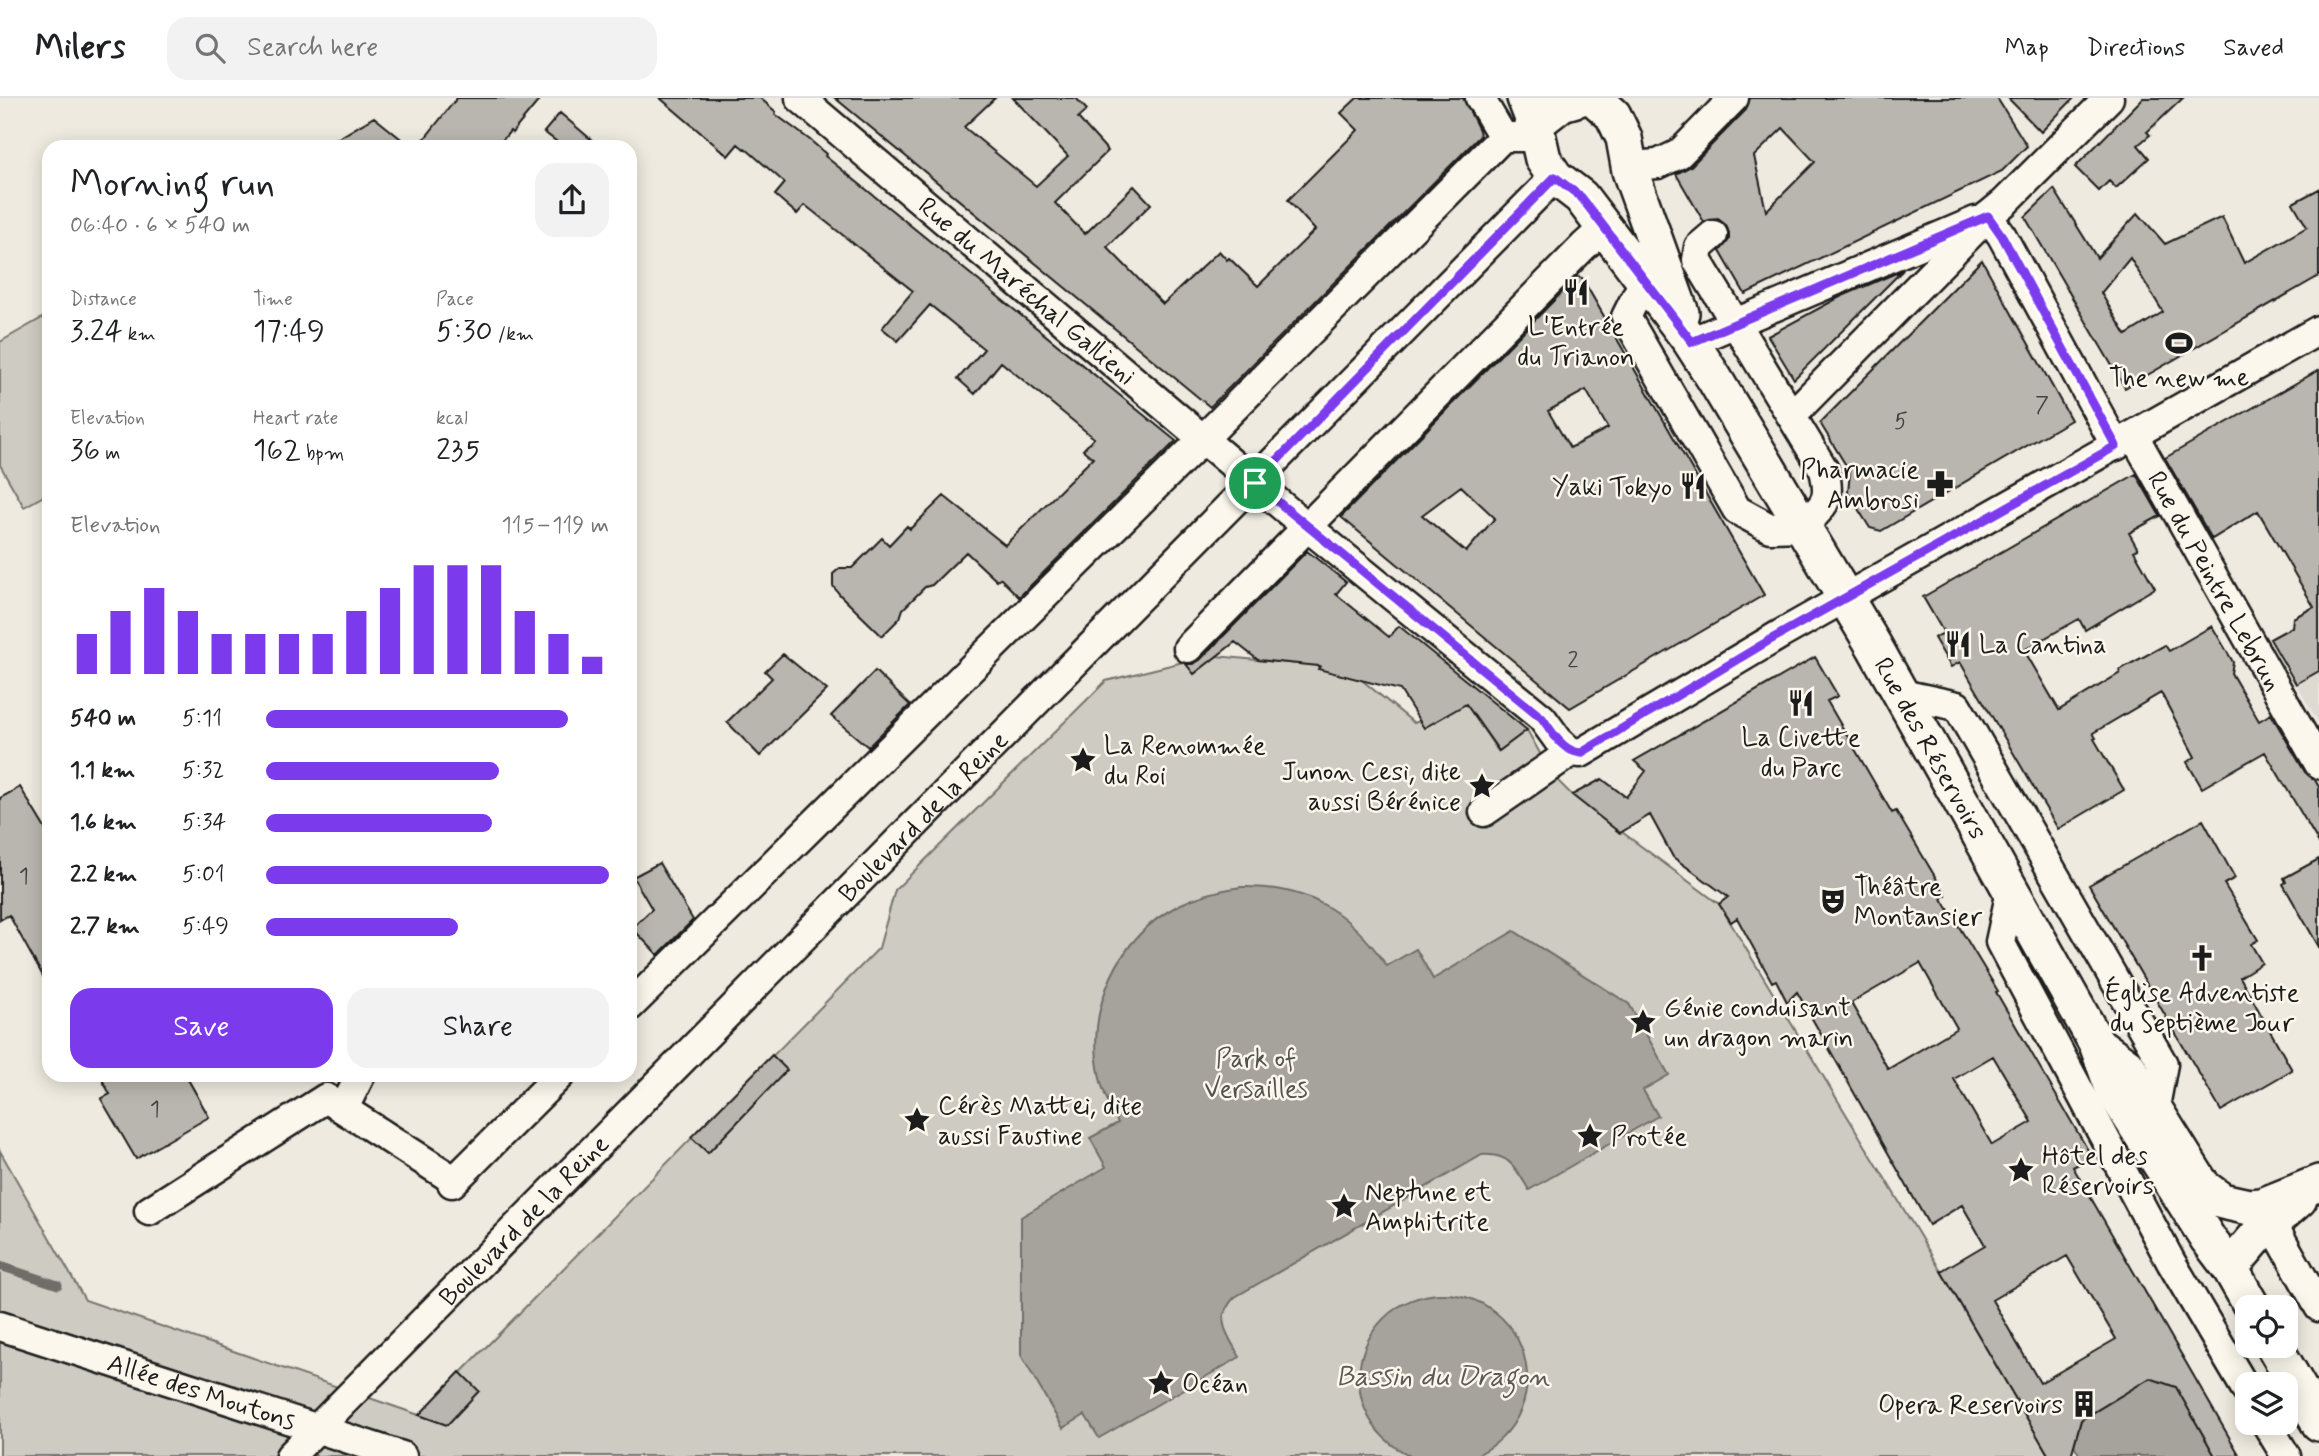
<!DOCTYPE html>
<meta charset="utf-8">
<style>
:root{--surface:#fff;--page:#f2f2f2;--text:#202124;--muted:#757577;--line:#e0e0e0;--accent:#7c3aed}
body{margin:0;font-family:Mynerve,sans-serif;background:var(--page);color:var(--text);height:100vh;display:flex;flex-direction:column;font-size:26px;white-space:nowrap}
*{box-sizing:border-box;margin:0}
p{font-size:23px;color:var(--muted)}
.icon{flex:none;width:38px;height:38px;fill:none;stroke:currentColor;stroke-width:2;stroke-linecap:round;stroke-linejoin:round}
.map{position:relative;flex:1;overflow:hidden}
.sheet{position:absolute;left:42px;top:42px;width:595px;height:942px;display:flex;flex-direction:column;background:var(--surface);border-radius:21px;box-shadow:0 4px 18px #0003}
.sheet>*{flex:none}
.fabs{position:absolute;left:2235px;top:1197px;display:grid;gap:14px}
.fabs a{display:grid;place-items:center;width:63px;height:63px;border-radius:14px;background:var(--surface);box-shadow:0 4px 18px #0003;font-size:35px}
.pin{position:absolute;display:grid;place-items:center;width:60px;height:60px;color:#fff;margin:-30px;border:4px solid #fff;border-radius:50%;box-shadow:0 2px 7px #0007}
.round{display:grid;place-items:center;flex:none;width:74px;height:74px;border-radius:21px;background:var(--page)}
.summary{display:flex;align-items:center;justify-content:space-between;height:119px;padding:0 28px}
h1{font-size:38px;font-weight:600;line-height:52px}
.stats{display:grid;grid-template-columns:repeat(3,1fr);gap:10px;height:119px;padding:7px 28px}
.stats div{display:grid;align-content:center}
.stats b{font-size:30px;font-weight:600}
.stats small{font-size:19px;font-weight:400}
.stats p{font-size:19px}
.chart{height:196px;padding:14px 28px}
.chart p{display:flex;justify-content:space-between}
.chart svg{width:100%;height:126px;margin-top:7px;stroke:var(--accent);stroke-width:6}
.cta{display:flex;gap:14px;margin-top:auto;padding:14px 28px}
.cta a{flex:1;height:80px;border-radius:21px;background:var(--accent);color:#fff;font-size:28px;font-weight:600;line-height:80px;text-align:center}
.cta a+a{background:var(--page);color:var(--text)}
ul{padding:0 28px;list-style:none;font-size:23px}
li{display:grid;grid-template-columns:112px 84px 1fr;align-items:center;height:52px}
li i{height:18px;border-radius:9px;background:var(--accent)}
header{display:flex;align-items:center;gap:42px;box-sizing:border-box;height:98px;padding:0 35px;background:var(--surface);border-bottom:2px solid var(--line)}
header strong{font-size:33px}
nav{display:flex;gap:38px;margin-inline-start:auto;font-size:24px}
.search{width:490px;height:63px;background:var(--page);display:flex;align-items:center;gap:18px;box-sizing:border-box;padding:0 24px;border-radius:21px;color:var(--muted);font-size:26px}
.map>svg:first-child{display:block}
.built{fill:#dedad1}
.green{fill:#ceccc2;stroke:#75746f;stroke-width:2}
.water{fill:#a6a39d;stroke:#6f6d69;stroke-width:2}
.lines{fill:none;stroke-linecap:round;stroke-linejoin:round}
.stream{stroke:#6f6d69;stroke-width:9}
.building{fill:#b9b6af;stroke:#1c1c1c;stroke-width:2;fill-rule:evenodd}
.minor-casing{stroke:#1c1c1c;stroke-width:33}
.major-casing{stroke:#1c1c1c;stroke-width:40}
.minor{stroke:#fbf7ec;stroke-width:28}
.major{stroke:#fbf7ec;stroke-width:35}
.route-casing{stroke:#fff;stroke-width:14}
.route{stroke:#7c3aed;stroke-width:9}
.labels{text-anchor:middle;stroke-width:5;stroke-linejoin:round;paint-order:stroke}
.number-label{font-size:23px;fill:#434241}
.street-label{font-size:26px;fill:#1c1c1c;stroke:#fbf7ec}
.poi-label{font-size:26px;fill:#1c1c1c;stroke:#fbf7ec;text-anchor:start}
.park-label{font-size:26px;fill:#51514e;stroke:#fbf7ec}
.water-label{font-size:28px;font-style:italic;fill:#5a5956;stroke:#fbf7ec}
</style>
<header>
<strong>Milers</strong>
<div class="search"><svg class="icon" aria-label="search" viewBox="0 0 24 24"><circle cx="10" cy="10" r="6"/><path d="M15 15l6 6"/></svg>Search here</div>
<nav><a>Map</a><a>Directions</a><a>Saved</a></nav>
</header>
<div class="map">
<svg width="2319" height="1358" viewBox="0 0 2319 1358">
<rect width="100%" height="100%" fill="#eeeadf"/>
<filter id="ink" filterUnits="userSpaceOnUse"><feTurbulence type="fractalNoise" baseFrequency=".0143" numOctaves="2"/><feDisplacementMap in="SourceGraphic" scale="14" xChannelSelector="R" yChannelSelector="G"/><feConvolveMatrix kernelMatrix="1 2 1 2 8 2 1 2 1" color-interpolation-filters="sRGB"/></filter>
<g filter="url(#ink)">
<path class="built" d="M 2319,573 L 2319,625 L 2296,586 Z"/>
<path class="green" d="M 49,216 L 49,395 L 24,409 L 0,367 L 0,244 Z
M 1216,558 L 1320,568 L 1352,574 L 1414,625 L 1466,606 L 1498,653 L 1527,632 L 1552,677 L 1572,697 L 1719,806 L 1941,1173 L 2049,1358 L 0,1358 L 0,1053 L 85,1202 L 419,1317 L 879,850 L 895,792 L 1106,583 L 1183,564 Z"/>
<path class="water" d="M 1241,789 C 1308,787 1350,814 1387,868 L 1416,851 L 1433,881 L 1514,833 L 1629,906 L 1669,977 L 1643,992 L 1658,1018 L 1529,1092 C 1516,1071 1510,1055 1482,1057 L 1235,1199 C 1213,1221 1227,1236 1240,1259 L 1099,1340 L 1085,1317 L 1063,1330 L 1021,1257 L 1021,1119 L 1106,1069 L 1090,1040 L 1118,1025 C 1111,1010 1103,996 1100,980 C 1085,912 1117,839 1179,807 C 1199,797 1220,792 1241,789 Z
M1359 1280a84 84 0 1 1 168 0a84 84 0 1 1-168 0Z
M 2150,1280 L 2176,1289 L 2215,1358 L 2080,1358 L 2074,1347 L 2081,1322 Z"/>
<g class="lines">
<path class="stream" d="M 0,1168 L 58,1187"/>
</g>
<path class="building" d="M 457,0 L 541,0 L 512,35 L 510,33 L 497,49 L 418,49 Z
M 660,0 L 760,0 L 776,14 L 775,16 L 810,42 L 826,56 L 825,58 L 1176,343 L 1019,499 L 1000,480 L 997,483 L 966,454 L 932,487 L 925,489 L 903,511 L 900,520 L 882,538 L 840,497 L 833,488 L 833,476 L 840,470 L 852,470 L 882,440 L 889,447 L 907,428 L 910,431 L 944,398 L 1005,447 L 1093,360 L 1083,352 L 1094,340 L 1001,264 L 975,296 L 958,281 L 984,251 L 930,207 L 898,243 L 882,230 L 913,193 L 805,107 L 797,116 L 775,97 L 785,85 L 745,50 L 744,51 L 738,46 L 728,58 Z
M 835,0 L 995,0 L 964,29 L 1036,88 L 1068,58 L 1013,0 L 1076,0 L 1087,12 L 1078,20 L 1108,53 L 1055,105 L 1085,136 L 1134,88 L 1151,106 L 1107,149 L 1163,206 L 1219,153 L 1227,162 L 1229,160 L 1258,188 L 1315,132 L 1288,102 L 1358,32 L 1341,15 L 1357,0 L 1463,0 L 1479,32 L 1480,38 L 1210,309 Z
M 1750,0 L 1997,0 L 2027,48 L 2002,73 L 1745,196 L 1720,153 L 1729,142 L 1729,135 L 1726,127 L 1718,121 L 1704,124 L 1676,76 L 1691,68 L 1746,12 ZM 1783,30 L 1815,64 L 1766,113 L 1754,58 Z
M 2008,0 L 2074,0 L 2041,34 Z
M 2143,0 L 2183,0 L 2147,34 L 2150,37 L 2138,47 L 2149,60 L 2116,90 L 2109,83 L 2099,93 L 2075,69 Z
M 560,15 L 600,49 L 564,49 L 544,34 Z
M 374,19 L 411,49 L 324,49 Z
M 2054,91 L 2097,160 L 2138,115 L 2165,146 L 2222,119 L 2244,165 L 2307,129 L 2293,105 L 2319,91 L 2319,178 L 2125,290 L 2025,119 ZM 2130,160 L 2163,214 L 2126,237 L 2101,195 Z
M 1982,162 L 2071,322 L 1881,433 L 1870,430 L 1848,395 L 1850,374 L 1820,325 Z
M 1903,172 L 1794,281 L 1768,238 L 1840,199 Z
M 1577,179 L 1582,180 L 1764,497 L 1570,610 L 1341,419 ZM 1586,292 L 1608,330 L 1570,350 L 1548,313 ZM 1461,388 L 1495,420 L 1466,454 L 1422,417 Z
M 2319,272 L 2319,573 L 2296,586 L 2270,541 L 2292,529 L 2293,520 L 2314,509 L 2258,413 L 2212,441 L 2165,360 Z
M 2136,376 L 2160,418 L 2129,435 L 2138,451 L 2134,453 L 2155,490 L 2085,532 L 2079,521 L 2024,552 L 2059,612 L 2120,575 L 2119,572 L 2165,547 L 2169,553 L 2212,528 L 2233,564 L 2231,575 L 2259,623 L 2271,616 L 2305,674 L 2315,682 L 2319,689 L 2319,745 L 2265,654 L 2202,690 L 2187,664 L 2195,659 L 2161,595 L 2093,635 L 2096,640 L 2094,641 L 2124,692 L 2058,731 L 1960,564 L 1951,569 L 1934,540 L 1944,535 L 1923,499 Z
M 1307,453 L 1346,484 L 1336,496 L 1389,539 L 1399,528 L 1527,632 L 1499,653 L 1466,606 L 1424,630 L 1400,592 L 1318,571 L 1320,568 L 1258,562 L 1235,544 L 1194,576 L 1186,566 L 1193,566 L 1200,562 Z
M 783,556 L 827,592 L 760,658 L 727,624 L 772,580 L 765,573 Z
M 1815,559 L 1838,598 L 1827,603 L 1892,715 L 1896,713 L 1946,797 L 1941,799 L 1998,893 L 1996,894 L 2092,1059 L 2073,1069 L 2240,1358 L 2215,1358 L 2176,1289 L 2150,1280 L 2081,1322 L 2071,1358 L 2049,1358 L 1941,1173 L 1985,1147 L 1962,1107 L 1929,1127 L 1797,894 L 1787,904 L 1776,882 L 1772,884 L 1737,820 L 1731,824 L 1719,806 L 1728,799 L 1673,759 L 1650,717 L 1620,735 L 1572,697 L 1602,681 L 1626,699 L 1646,673 L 1634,663 ZM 1920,865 L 1957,930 L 1888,971 L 1851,905 ZM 1993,958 L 2032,1024 L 1992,1047 L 1954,981 ZM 2067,1158 L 2116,1241 L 2040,1285 L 1992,1202 Z
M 875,573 L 910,607 L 868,649 L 831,618 Z
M 20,689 L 49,737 L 49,889 L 9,817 L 0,822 L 0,700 Z
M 2203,722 L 2235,780 L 2224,786 L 2258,842 L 2251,846 L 2262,865 L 2240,879 L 2292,972 L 2221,1013 L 2089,787 Z
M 2319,761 L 2319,849 L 2283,786 L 2286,784 L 2284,780 Z
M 659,765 L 693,822 L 658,857 L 632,830 L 652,811 L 633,779 Z
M 772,957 L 787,972 L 708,1055 L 691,1039 Z
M 99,976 L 185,976 L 209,1019 L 136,1061 L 101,1001 L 110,996 Z
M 460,1274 L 479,1293 L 447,1327 L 419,1317 Z"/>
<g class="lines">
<defs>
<g id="minor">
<path id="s1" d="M 800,0 L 1288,413 L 1542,620 L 1558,642 L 1571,654"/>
<path d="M 1480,0 L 1503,39"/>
<path d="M 1630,68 L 1658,66 L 1679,56 L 1734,0"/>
<path d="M 1988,118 L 2002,138 L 2116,348"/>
<path d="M 1644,183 L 1626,219 L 1737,412 L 1770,430 L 1803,429 C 1824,406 1832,404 1824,372 L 1697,162 L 1699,149 L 1713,137"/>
<path d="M 1691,244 L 1976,123"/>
<path d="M 1792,317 L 1988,118 L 2005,104 L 2109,0"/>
<path id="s2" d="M 2134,338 L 2319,666"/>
<path d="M 1188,550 L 1584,148 L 1604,130"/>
<path d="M 1901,596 L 1957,608 L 2163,966 L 2155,1009"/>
<path d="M 1571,654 L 1581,655 L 1781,536 L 2319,232"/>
<path d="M 1484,714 L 1571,654"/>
<path d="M 2011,793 L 2000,844 L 2171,1164 L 2247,1293"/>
<path d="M 630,908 L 1203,341 L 1503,39 L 1537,39"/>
<path d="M 344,1010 L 361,976"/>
<path d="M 452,1085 L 561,976"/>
<path d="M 149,1113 L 326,1000 L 446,1077"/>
<path d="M 2272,1125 L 2319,1209"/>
<path id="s3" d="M 0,1228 L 402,1358"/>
<path d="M 2266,1325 L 2286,1358"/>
<path id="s4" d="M 290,1358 L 1555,79"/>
</g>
<g id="major">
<path id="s5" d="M 1525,0 L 1535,26 L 1543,61 L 1555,79 L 1581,99 L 1691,244 L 1714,280 L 1874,548 L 2097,946 L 2114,993 L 2208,1141 L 2230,1170 L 2252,1209"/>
<path d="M 1594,0 L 1613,17 L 1624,40 L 1630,73 L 1681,215"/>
<path d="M 1535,26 L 1562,5 L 1579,0"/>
<path d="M 2102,950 L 2128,969 L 2203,1089 L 2222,1103 L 2249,1109 L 2262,1108 L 2319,1085"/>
<path d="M 2230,1170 L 2257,1138 L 2299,1101"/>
<path d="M 2274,1248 L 2319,1325"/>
</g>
</defs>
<use href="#minor" class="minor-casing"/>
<use href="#major" class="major-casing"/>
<use href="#minor" class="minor"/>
<use href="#major" class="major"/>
</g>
</g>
<g class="lines" filter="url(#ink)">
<defs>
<path id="route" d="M 1555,79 L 1581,99 L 1692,244 L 1988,118 L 2002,138 L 2116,348 L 1770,542 L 1581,655 C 1562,653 1553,635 1542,620 L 1255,385 Z"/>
</defs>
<use href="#route" class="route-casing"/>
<use href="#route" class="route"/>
</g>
<defs>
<symbol id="restaurant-bare" viewBox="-9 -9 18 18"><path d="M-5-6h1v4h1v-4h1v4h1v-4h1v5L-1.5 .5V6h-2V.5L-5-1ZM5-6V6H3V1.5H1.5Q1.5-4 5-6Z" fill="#1c1c1c" stroke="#fbf7ec" stroke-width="2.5" paint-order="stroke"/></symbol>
<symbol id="stadium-bare" viewBox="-9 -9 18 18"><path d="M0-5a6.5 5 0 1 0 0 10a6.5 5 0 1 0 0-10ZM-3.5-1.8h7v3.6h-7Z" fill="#1c1c1c" stroke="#fbf7ec" stroke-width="2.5" paint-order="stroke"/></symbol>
<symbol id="pharmacy-bare" viewBox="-9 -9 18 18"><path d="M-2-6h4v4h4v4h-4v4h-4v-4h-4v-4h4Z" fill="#1c1c1c" stroke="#fbf7ec" stroke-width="2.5" paint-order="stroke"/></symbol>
<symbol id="sight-bare" viewBox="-9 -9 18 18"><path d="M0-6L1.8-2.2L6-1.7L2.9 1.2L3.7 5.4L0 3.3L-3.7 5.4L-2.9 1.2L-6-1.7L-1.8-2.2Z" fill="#1c1c1c" stroke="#fbf7ec" stroke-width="2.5" paint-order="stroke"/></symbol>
<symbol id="theatre-bare" viewBox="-9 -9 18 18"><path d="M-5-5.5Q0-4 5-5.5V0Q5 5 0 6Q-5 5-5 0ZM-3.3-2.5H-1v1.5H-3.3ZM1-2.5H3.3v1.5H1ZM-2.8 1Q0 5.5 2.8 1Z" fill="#1c1c1c" stroke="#fbf7ec" stroke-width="2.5" paint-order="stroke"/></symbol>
<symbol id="church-bare" viewBox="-9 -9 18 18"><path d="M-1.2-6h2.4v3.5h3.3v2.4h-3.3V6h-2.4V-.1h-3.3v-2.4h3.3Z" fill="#1c1c1c" stroke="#fbf7ec" stroke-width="2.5" paint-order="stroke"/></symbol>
<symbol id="building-bare" viewBox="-9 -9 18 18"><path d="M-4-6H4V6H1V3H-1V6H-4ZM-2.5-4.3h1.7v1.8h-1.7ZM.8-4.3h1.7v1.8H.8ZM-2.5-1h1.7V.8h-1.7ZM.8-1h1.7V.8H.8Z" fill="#1c1c1c" stroke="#fbf7ec" stroke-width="2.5" paint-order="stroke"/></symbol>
</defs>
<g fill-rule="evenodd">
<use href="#restaurant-bare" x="1557" y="175" width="38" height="38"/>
<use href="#stadium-bare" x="2160" y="226" width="38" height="38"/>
<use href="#pharmacy-bare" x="1921" y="367" width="38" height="38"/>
<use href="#restaurant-bare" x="1674" y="369" width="38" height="38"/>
<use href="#restaurant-bare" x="1939" y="527" width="38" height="38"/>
<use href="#restaurant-bare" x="1782" y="586" width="38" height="38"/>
<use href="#sight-bare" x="1064" y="643" width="38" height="38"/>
<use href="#sight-bare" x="1463" y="669" width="38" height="38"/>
<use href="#theatre-bare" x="1814" y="784" width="38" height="38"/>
<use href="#church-bare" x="2183" y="841" width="38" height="38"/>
<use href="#sight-bare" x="1624" y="905" width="38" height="38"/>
<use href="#sight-bare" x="898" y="1003" width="38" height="38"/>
<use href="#sight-bare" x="1571" y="1019" width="38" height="38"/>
<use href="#sight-bare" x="2002" y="1053" width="38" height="38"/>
<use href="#sight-bare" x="1325" y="1089" width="38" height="38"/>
<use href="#sight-bare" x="1142" y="1266" width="38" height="38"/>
<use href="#building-bare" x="2065" y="1287" width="38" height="38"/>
</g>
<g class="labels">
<g class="number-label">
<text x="2042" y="314">7</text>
<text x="1901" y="330">5</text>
<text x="1573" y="569">2</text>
<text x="24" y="785">1</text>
<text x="155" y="1018">1</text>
</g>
<g class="street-label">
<text dy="9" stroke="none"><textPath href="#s1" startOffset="298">Rue du Maréchal Gallieni</textPath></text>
<text dy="9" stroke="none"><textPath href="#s2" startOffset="166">Rue du Peintre Lebrun</textPath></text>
<text dy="9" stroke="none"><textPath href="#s5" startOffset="772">Rue des Réservoirs</textPath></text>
<text dy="9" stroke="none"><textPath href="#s4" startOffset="900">Boulevard de la Reine</textPath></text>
<text dy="9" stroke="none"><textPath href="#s4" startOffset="332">Boulevard de la Reine</textPath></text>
<text dy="9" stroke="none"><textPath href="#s3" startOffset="212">Allée des Moutons</textPath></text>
</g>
<g class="poi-label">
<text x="1576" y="237" text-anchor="middle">L'Entrée<tspan x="1576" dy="30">du Trianon</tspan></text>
<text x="2179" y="288" text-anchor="middle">The new me</text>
<text x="1919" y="380" text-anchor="end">Pharmacie<tspan x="1919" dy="30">Ambrosi</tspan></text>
<text x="1672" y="397" text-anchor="end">Yaki Tokyo</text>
<text x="1979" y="555">La Cantina</text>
<text x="1801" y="648" text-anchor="middle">La Civette<tspan x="1801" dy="30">du Parc</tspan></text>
<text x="1104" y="656">La Renommée<tspan x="1104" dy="30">du Roi</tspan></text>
<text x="1461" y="682" text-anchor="end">Junon Cesi, dite<tspan x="1461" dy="30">aussi Bérénice</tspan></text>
<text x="1854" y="797">Théâtre<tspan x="1854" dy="30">Montansier</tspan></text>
<text x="2202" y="903" text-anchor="middle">Église Adventiste<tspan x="2202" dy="30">du Septième Jour</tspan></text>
<text x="1664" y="918">Génie conduisant<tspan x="1664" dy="30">un dragon marin</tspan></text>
<text x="938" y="1016">Cérès Mattei, dite<tspan x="938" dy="30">aussi Faustine</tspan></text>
<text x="1611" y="1047">Protée</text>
<text x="2042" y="1066">Hôtel des<tspan x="2042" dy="30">Réservoirs</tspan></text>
<text x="1365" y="1102">Neptune et<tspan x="1365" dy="30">Amphitrite</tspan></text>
<text x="1182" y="1294">Océan</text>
<text x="2063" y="1315" text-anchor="end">Opera Reservoirs</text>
</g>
<g class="park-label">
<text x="1256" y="969">Park of<tspan x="1256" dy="30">Versailles</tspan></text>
</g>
<g class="water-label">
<text x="1443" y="1287">Bassin du Dragon</text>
</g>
</g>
</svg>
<div class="fabs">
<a><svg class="icon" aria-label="locate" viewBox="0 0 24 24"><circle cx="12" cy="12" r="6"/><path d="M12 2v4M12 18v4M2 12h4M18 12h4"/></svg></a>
<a><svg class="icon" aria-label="layers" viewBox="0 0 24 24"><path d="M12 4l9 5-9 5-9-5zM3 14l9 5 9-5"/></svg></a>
</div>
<div class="pin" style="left:1255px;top:385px;background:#1e9e55"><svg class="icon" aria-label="arrive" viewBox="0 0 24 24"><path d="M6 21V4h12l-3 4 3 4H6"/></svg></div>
<section class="sheet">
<div class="summary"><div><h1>Morning run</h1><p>06:40 · 6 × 540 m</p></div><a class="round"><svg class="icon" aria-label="share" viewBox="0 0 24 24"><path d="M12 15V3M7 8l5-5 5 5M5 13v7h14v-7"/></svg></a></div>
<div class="stats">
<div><p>Distance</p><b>3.24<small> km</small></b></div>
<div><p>Time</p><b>17:49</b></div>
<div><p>Pace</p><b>5:30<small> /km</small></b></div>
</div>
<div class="stats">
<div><p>Elevation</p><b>36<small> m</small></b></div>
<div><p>Heart rate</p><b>162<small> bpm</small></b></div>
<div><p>kcal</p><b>235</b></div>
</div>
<div class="chart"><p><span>Elevation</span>115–119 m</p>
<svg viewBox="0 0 160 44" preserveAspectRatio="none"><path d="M5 44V30M15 44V22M25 44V14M35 44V22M45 44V30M55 44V30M65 44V30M75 44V30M85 44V22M95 44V14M105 44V6M115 44V6M125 44V6M135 44V22M145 44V30M155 44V38"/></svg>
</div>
<ul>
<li><b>540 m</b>5:11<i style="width:88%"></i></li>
<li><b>1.1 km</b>5:32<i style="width:68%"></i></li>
<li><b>1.6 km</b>5:34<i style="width:66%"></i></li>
<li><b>2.2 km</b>5:01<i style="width:100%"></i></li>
<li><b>2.7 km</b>5:49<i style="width:56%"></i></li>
</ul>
<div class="cta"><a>Save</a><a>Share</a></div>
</section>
</div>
